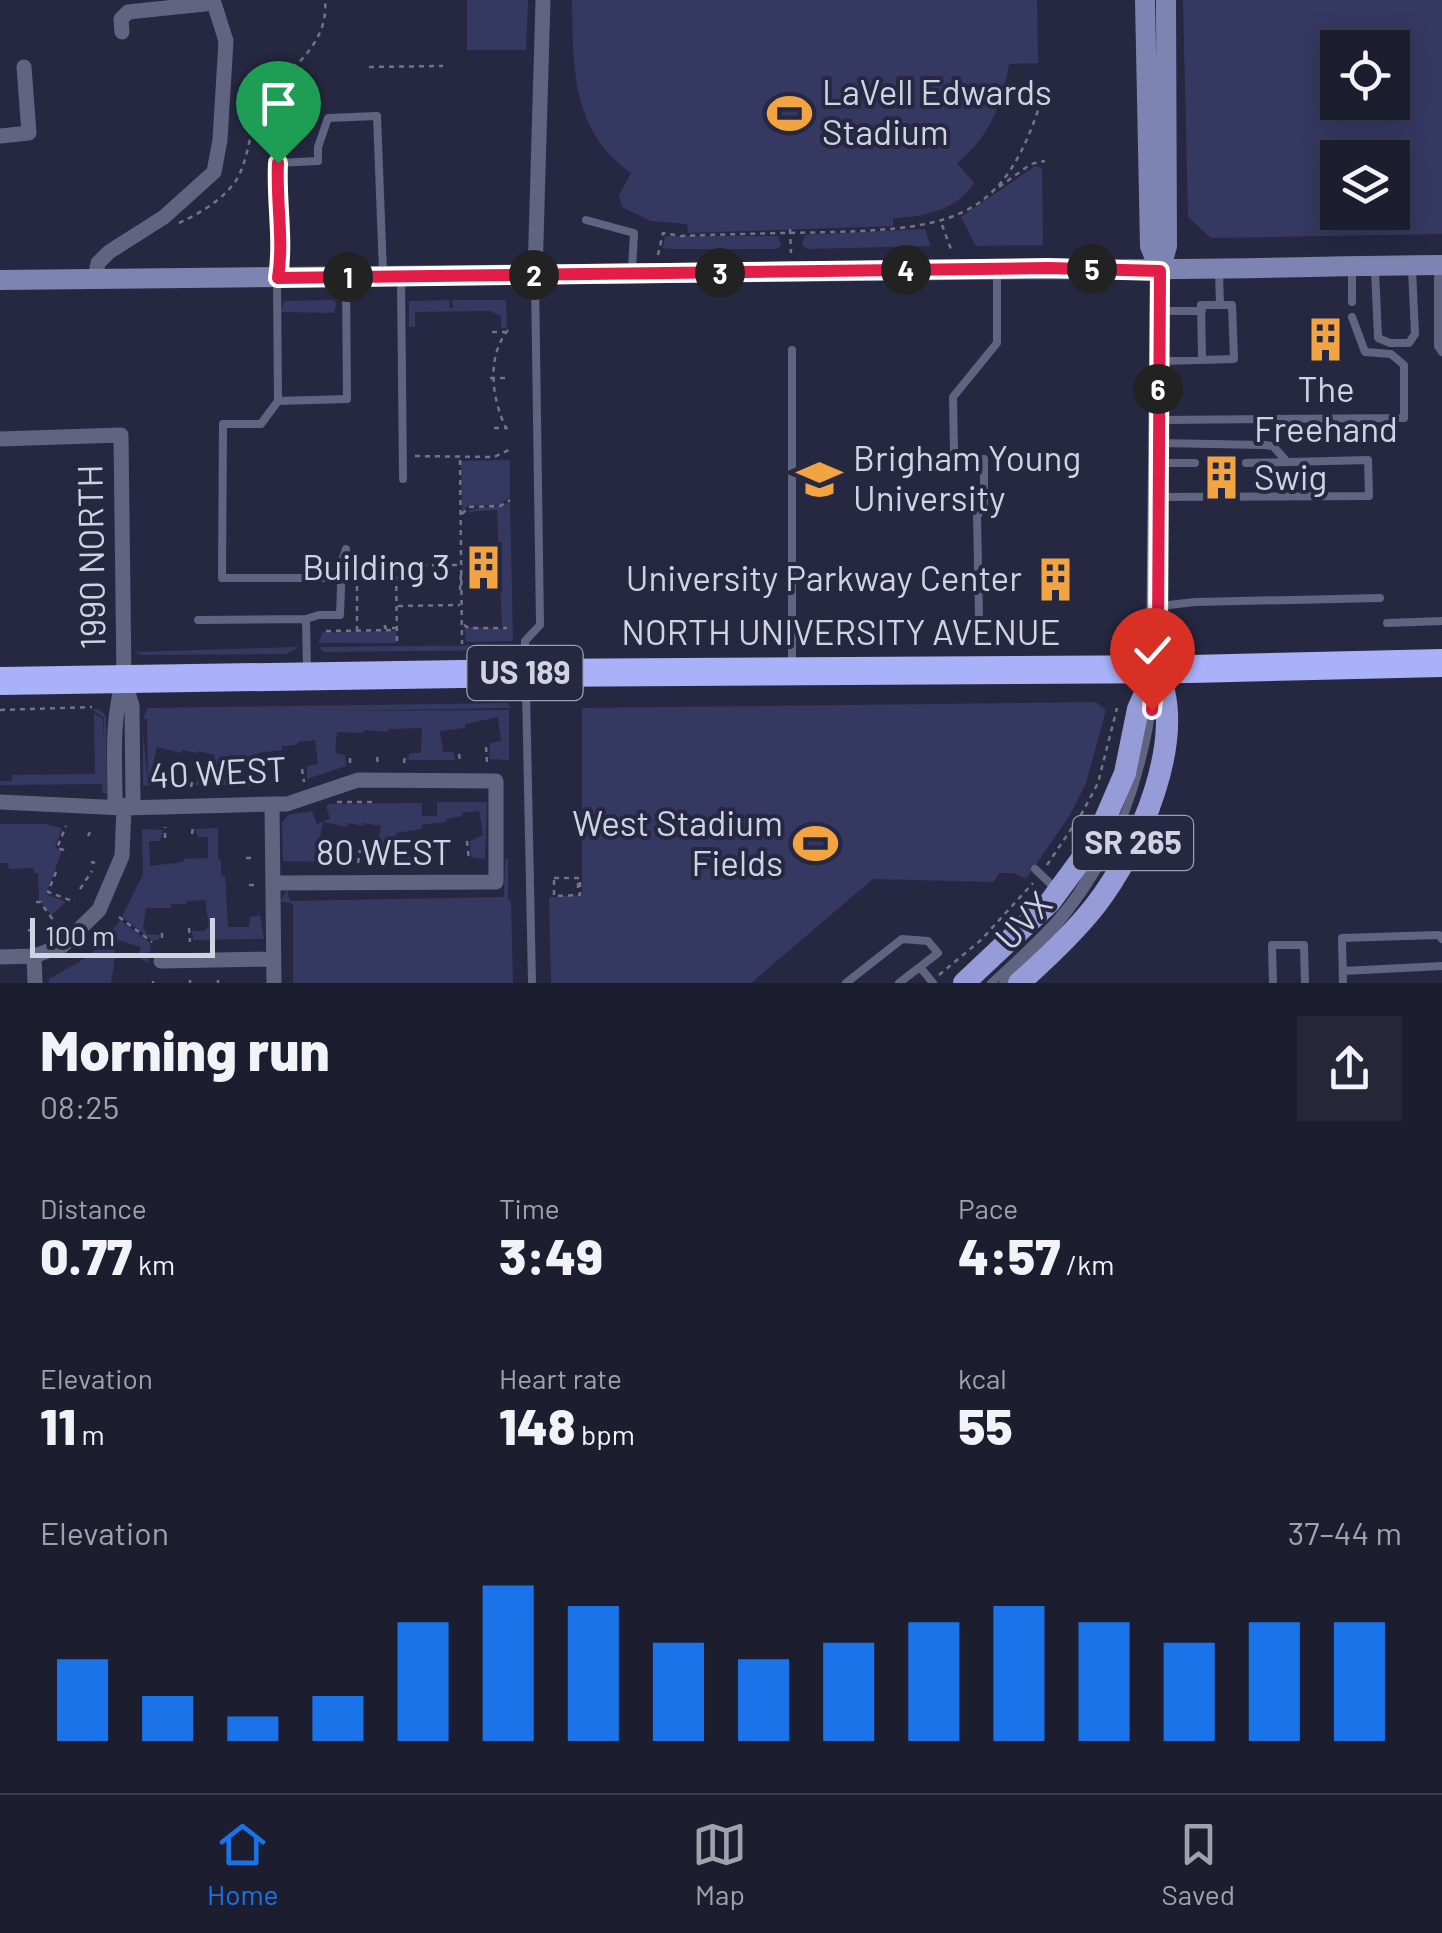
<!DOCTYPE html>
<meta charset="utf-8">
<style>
:root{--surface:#1c1e30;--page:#252738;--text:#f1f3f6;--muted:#a0a2ab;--line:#3a3c4c;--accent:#1a73e8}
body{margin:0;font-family:Barlow,sans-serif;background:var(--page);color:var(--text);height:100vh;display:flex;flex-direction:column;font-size:38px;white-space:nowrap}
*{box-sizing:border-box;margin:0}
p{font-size:32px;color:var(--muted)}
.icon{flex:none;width:55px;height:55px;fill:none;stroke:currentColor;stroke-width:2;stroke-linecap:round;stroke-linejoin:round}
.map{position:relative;height:983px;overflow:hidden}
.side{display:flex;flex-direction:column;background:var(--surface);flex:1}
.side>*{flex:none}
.controls{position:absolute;left:1320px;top:30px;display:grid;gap:20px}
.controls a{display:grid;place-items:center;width:90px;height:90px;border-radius:0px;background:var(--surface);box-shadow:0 5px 25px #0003,0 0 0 2px var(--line);font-size:50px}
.scale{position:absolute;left:30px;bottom:25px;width:185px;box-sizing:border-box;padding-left:10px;border:5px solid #d1d3e3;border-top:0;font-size:28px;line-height:35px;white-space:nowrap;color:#d1d3e3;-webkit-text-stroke:8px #252840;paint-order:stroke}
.pin{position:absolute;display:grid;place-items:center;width:85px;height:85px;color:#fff;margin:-102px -42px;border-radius:50% 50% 50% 0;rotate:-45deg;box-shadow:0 0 10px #0007}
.pin .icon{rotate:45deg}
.km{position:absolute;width:50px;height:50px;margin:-25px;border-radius:50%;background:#222;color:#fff;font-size:28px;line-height:50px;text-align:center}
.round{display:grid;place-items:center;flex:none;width:105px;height:105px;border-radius:0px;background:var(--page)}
.overview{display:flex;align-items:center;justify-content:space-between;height:170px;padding:0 40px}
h1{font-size:55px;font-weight:800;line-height:75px}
.stats{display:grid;grid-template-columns:repeat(3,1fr);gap:15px;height:170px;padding:10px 40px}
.stats div{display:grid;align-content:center}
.stats b{font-size:50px;font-weight:800}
.stats small{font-size:28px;font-weight:400}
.stats p{font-size:28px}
.chart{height:280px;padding:20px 40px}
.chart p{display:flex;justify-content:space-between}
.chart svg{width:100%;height:180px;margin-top:10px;stroke:var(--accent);stroke-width:6}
.menu{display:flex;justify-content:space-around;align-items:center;height:140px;border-top:2px solid var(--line);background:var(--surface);font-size:28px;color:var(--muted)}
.menu a{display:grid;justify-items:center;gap:5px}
.menu .current{color:var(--accent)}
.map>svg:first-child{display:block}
.green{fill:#353962;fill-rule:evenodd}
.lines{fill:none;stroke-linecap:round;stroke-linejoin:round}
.path{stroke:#727589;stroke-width:2.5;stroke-dasharray:5 5;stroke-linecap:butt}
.lane{stroke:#606480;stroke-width:8}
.street{stroke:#606480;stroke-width:15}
.secondary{stroke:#7e84b1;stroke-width:20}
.primary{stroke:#959cd7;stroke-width:22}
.highway{stroke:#a9b2f9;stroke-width:28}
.route-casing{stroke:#fff;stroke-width:20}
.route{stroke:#e11d48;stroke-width:12}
.labels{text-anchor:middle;stroke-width:8;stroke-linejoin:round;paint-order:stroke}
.shield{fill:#252840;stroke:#9da0b2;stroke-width:2.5}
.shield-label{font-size:32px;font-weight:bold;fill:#d1d3e3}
.poi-label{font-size:35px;fill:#d1d3e3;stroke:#252840;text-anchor:start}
.street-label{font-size:35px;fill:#d1d3e3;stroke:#252840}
</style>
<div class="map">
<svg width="1442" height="983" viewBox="0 0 1442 983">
<rect width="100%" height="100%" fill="#252840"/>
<path class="green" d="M 467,0 L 528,0 L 526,50 L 467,50 Z
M 572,0 L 1037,0 L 1038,63 L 1009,64 C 1003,103 989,138 957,163 L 974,183 C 957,210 924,217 893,218 L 893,226 L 688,233 L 687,224 L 651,221 L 622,207 L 619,195 L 631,173 C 571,131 573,66 572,0 Z
M 1183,0 L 1442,0 L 1442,234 L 1211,238 L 1188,217 ZM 1338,48 L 1392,48 L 1392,102 L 1338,102 ZM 1338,158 L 1392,158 L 1392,212 L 1338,212 Z
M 1035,166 L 1042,168 L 1043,245 L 976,246 L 961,217 Z
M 925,229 L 931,246 L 807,249 L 802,245 L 805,235 Z
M 665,236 L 778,236 L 781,246 L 777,249 L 672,249 L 663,248 Z
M 332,300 L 336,303 L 334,313 L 281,312 L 284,301 Z
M 449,300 L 450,309 L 453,307 L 452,300 L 506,300 L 507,327 L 501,329 L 501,316 L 490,311 L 415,312 L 415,327 L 409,327 L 409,301 Z
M 510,460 L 510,497 L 499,505 L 468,506 L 462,512 L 461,461 Z
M 510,502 L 513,641 L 466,642 L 464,627 L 508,629 L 502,627 L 497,510 L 467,512 C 480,504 496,510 510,502 Z
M 396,631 L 396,643 L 318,643 L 323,632 Z
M 514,645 L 510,650 L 323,652 L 319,647 Z
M 299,647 L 287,654 L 142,655 L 134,652 Z
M 1096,702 L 1106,710 L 1086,783 L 1070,815 L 1026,879 L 1013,873 L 999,873 L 994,882 L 873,879 L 751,983 L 551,983 L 549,897 L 582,895 L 582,708 Z
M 507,703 L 511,708 L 334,711 L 509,710 L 509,760 L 489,759 L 490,743 L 501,741 L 498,717 L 465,724 L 465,728 L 440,731 L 443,752 L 453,752 L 456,760 L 407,760 L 410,753 L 421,753 L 422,728 L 389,729 L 388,732 L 364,730 L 363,733 L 337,732 L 335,753 L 345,755 L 346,766 L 307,779 L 307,766 L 318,764 L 315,740 L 298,742 L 297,745 L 282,746 L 282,750 L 258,753 L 257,756 L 231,759 L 233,780 L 243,779 L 246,785 L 222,785 L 221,782 L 195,785 L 199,777 L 209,779 L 215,755 L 198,751 L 197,753 L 182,750 L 181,753 L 157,747 L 152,768 L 162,771 L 161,784 L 143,786 L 143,734 L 148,782 L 147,719 L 143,719 L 148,708 Z
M 92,709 L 99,709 L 106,716 L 107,794 L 103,793 L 102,784 L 0,785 L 0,781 L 12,781 L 12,775 L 95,774 L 94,713 L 103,719 L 104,745 L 104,718 Z
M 437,802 L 487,802 L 485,859 L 471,857 L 470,841 L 483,835 L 479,811 L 462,813 L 462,816 L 446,819 L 446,822 L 422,825 L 422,829 L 396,833 L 399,854 L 409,853 L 411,860 L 393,861 L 393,858 L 363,861 L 363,851 L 377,850 L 381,826 L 364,823 L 363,826 L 348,823 L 347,827 L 323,822 L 319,843 L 331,849 L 327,862 L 283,861 L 282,823 L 288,815 L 312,811 L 317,824 L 330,819 L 326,806 L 331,804 L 422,803 L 422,816 L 437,816 Z
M 0,824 L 45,824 L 62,828 L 55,847 L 62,851 L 46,894 L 66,902 L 51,915 L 39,900 L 38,873 L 34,873 L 34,868 L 9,869 L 8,863 L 0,863 Z
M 218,828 L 218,859 L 221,860 L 221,875 L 225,876 L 228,927 L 249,927 L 250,917 L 260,915 L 264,939 L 193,940 L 192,931 L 204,931 L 209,926 L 205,900 L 187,901 L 187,904 L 171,904 L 171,908 L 146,908 L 143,928 L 147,934 L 160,935 L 159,940 L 152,940 L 122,917 L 143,874 L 142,829 L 163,830 L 160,841 L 149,841 L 150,866 L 183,862 L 184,859 L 208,858 L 208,837 L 198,837 L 195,829 Z
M 505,859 L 508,859 L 508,900 L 511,901 L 513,983 L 293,983 L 293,904 L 280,901 L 287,890 L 290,901 L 504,897 Z
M 120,920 L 150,943 L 151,951 L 147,952 L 149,964 L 138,957 L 141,947 L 118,940 L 113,956 L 115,958 L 111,983 L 49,983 L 49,979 L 91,955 L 100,944 L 106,948 L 116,937 L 111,932 Z"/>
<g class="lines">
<path class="path" d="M 369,67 L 443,66
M 999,187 L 1031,164 L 1045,161
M 179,223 C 199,214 222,200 235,182 C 248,163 248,137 257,116 C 275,73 330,53 325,0
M 942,225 L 952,252
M 790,229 L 791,253
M 658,255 L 663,233 L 681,236 C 732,234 783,233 834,232 C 957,228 1007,218 1044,91
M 508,330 C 486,357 492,399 506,428 L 510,429
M 492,332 L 505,332
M 490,378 L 509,378
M 494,428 L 506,428
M 415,456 L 494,457 L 511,449
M 460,460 L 462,644
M 462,514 L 469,507 L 500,506 L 510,500
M 396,566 L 397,644
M 460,590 L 461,573
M 398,606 L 460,605
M 385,625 L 385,628 L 396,628
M 464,625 L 469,628 L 507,628
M 326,631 L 395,630
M 357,631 L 357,566 L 460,565
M 0,710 L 92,707
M 486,747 L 487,762
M 459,754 L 460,762
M 377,757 L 378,764
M 350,758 L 350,766
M 404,763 L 405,755
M 302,769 L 304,782
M 275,776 L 276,786
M 249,782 L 249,786
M 163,787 L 166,774
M 191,787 L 193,778
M 337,802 L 376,802
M 192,834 L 193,826
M 88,836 L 90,832
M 165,838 L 165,827
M 467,841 L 469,861
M 440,848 L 442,861
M 64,850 L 57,848 L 66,826
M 414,855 L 415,862
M 246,858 L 253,858
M 91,862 L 95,863
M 358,863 L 360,850
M 331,864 L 333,849
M 1047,865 L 1082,813 L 1098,783 L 1117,708
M 56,872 L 48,892 L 75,902
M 554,878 L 580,878 L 580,895 L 554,896 Z
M 578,883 L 578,890
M 249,885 L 254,885
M 80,889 L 92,871
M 36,902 L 40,902 L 54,921
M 119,917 L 152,942
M 189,928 L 190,942
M 28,930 L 33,931
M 162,933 L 162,942
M 939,975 L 981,940 L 1033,883
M 190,980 L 190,983
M 218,980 L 218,983
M 153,981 L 153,983"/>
<path class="lane" d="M 586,220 L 634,233 L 632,269
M 1438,269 L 1438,346 L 1442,352
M 1375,270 L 1378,338 L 1390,343 L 1409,343 L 1415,334 L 1412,269
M 401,279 L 403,479
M 1352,302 L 1352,266
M 1163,311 L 1202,311
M 1202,360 L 1201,305 L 1220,305
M 1163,361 L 1234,359 L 1232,305 L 1220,305 L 1219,272
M 278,401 L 347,399 L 346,279
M 1162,420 L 1404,418 L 1404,365 L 1391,354 L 1365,352 L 1352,317
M 1159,443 L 1264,445 L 1273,446 L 1287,462
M 1160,463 L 1195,463
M 1161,497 L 1369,496 L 1368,460 L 1246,463
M 323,578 L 222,578 L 223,424 L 261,424 L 278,401 L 277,278 L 282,248 L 281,210 L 276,196 L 277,163 L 318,161 L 318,147 L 328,118 L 377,116 L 383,272
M 1160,606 L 1195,602 L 1380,598
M 979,617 L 977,516 L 984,505 L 984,459 L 970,460 L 954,452 L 953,397 L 997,343 L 997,270
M 306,619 L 307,670
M 198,620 L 306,619 L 319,615 L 340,615 L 342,561 L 346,549
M 1387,623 L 1442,621
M 792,667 L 792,350
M 1035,869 L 1057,890
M 920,967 L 933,983
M 1343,971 L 1442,966
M 532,983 L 525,641 L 540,625 L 535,279
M 846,983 L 902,939 L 928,941 L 938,953 L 899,983
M 991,983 C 1023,953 1085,901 1093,857
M 1003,983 C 1093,900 1139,816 1154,693
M 1273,983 L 1272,945 L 1304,945 L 1305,983
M 1343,983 L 1342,938 L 1439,935 L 1442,939"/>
<path class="street" d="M 0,136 L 29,133 L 24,67
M 535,275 L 543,0
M 95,279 L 98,263 L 109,252 L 164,217 L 214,172 L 220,140 L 226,41 L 214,3 L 128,12 L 121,19 L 122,32
M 0,439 L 121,435 L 124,679 L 132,706 L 133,801 L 124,808
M 124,679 C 111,719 115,760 115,801 L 124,808
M 0,802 L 124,808 L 272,804 L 287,804 L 358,780 L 496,781 L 496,882 L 273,883
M 272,804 L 274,983
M 34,956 L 35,983
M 0,957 L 34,956 L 62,946 L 99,910 L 122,856 L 124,808
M 161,961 L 274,959"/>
<path class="secondary" d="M 1145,0 L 1150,246 L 1160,271
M 0,280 L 1048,269 C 1179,271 1311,266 1442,265
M 1156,669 L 1160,271 L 1167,246 L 1166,0"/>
<path class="primary" d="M 964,983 L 1050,902 L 1097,838 L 1125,773 L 1138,709 L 1156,669
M 1019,983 C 1046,959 1073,934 1095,906 C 1138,851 1190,736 1156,669"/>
<path class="highway" d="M 0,681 L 526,673 L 1191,669 L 1442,663"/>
</g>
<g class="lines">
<defs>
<path id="route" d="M 278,163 C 276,203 284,238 278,278 L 1048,268 L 1160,271 L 1158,636 L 1152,710"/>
</defs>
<use href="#route" class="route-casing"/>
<use href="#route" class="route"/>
</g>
<defs>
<symbol id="stadium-bare" viewBox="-9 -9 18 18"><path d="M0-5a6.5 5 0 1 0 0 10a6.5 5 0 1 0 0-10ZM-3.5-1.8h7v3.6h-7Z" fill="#f3a442" stroke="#252840" stroke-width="2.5" paint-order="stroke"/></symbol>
<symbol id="building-bare" viewBox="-9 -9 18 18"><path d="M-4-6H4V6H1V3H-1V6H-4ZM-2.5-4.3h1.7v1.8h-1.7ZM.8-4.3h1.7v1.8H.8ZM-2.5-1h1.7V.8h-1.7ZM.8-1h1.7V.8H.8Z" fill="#f3a442" stroke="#252840" stroke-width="2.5" paint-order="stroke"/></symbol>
<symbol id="university-bare" viewBox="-9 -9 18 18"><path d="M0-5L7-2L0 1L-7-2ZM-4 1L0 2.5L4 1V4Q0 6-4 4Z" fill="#f3a442" stroke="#252840" stroke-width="2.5" paint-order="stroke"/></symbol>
</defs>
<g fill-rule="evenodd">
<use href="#stadium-bare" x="758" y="82" width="63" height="63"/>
<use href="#building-bare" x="1294" y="308" width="63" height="63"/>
<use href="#building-bare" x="1190" y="446" width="63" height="63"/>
<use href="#university-bare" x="788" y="448" width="63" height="63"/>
<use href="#building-bare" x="452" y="536" width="63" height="63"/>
<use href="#building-bare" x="1024" y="548" width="63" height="63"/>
<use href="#stadium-bare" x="784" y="812" width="63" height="63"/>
</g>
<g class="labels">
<g class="shield">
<rect x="467.5" y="646" width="115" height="54" rx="8"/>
<rect x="1073" y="816" width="120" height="54" rx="8"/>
</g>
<g class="shield-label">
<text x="525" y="684">US 189</text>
<text x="1133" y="854">SR 265</text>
</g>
<g class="poi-label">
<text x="822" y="105">LaVell Edwards<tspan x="822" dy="40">Stadium</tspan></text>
<text x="1326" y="402" text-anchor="middle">The<tspan x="1326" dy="40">Freehand</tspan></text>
<text x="853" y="471">Brigham Young<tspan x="853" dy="40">University</tspan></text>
<text x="1254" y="490">Swig</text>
<text x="450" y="580" text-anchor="end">Building 3</text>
<text x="1022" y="591" text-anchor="end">University Parkway Center</text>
<text x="783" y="836" text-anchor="end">West Stadium<tspan x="783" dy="40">Fields</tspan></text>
</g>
<g class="street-label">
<text transform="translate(92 557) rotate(-91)" y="12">1990 NORTH</text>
<text x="841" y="645">NORTH UNIVERSITY AVENUE</text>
<text transform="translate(218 773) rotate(-3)" y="12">40 WEST</text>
<text x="384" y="865">80 WEST</text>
<text transform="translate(1024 921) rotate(-47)" y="12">UVX</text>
</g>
</g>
</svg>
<div class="controls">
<a><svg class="icon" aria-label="locate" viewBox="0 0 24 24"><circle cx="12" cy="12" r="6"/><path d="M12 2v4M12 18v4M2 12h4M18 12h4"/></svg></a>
<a><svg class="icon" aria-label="layers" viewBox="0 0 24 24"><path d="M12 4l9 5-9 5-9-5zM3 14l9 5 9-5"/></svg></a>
</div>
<div class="scale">100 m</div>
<div class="pin" style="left:278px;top:163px;background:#1e9e55"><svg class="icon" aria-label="arrive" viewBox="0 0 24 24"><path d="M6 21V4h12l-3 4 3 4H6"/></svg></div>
<div class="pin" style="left:1152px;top:710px;background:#d93025"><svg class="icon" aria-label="check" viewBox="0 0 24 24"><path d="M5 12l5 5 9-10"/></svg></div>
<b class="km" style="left:348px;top:277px">1</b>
<b class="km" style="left:534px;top:275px">2</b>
<b class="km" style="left:720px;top:273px">3</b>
<b class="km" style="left:906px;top:270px">4</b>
<b class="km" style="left:1092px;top:269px">5</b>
<b class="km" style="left:1158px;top:389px">6</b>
</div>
<section class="side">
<div class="overview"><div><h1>Morning run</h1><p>08:25</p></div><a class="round"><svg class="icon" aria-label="share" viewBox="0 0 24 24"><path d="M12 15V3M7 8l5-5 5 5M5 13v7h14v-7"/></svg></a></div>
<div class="stats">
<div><p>Distance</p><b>0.77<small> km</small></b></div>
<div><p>Time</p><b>3:49</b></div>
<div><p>Pace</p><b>4:57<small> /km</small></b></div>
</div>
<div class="stats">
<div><p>Elevation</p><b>11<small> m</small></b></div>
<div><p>Heart rate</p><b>148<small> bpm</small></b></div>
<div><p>kcal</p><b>55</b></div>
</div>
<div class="chart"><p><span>Elevation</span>37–44 m</p>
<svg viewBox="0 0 160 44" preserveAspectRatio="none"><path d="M5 44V24M15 44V33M25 44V38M35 44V33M45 44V15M55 44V6M65 44V11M75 44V20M85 44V24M95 44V20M105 44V15M115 44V11M125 44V15M135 44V20M145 44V15M155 44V15"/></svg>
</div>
</section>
<nav class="menu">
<a class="current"><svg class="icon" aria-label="home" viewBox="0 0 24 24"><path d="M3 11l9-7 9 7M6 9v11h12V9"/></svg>Home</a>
<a><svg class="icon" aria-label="map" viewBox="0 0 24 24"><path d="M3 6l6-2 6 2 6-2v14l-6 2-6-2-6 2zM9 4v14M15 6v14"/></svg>Map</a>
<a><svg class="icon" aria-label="saved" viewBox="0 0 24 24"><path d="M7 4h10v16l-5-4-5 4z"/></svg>Saved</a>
</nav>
